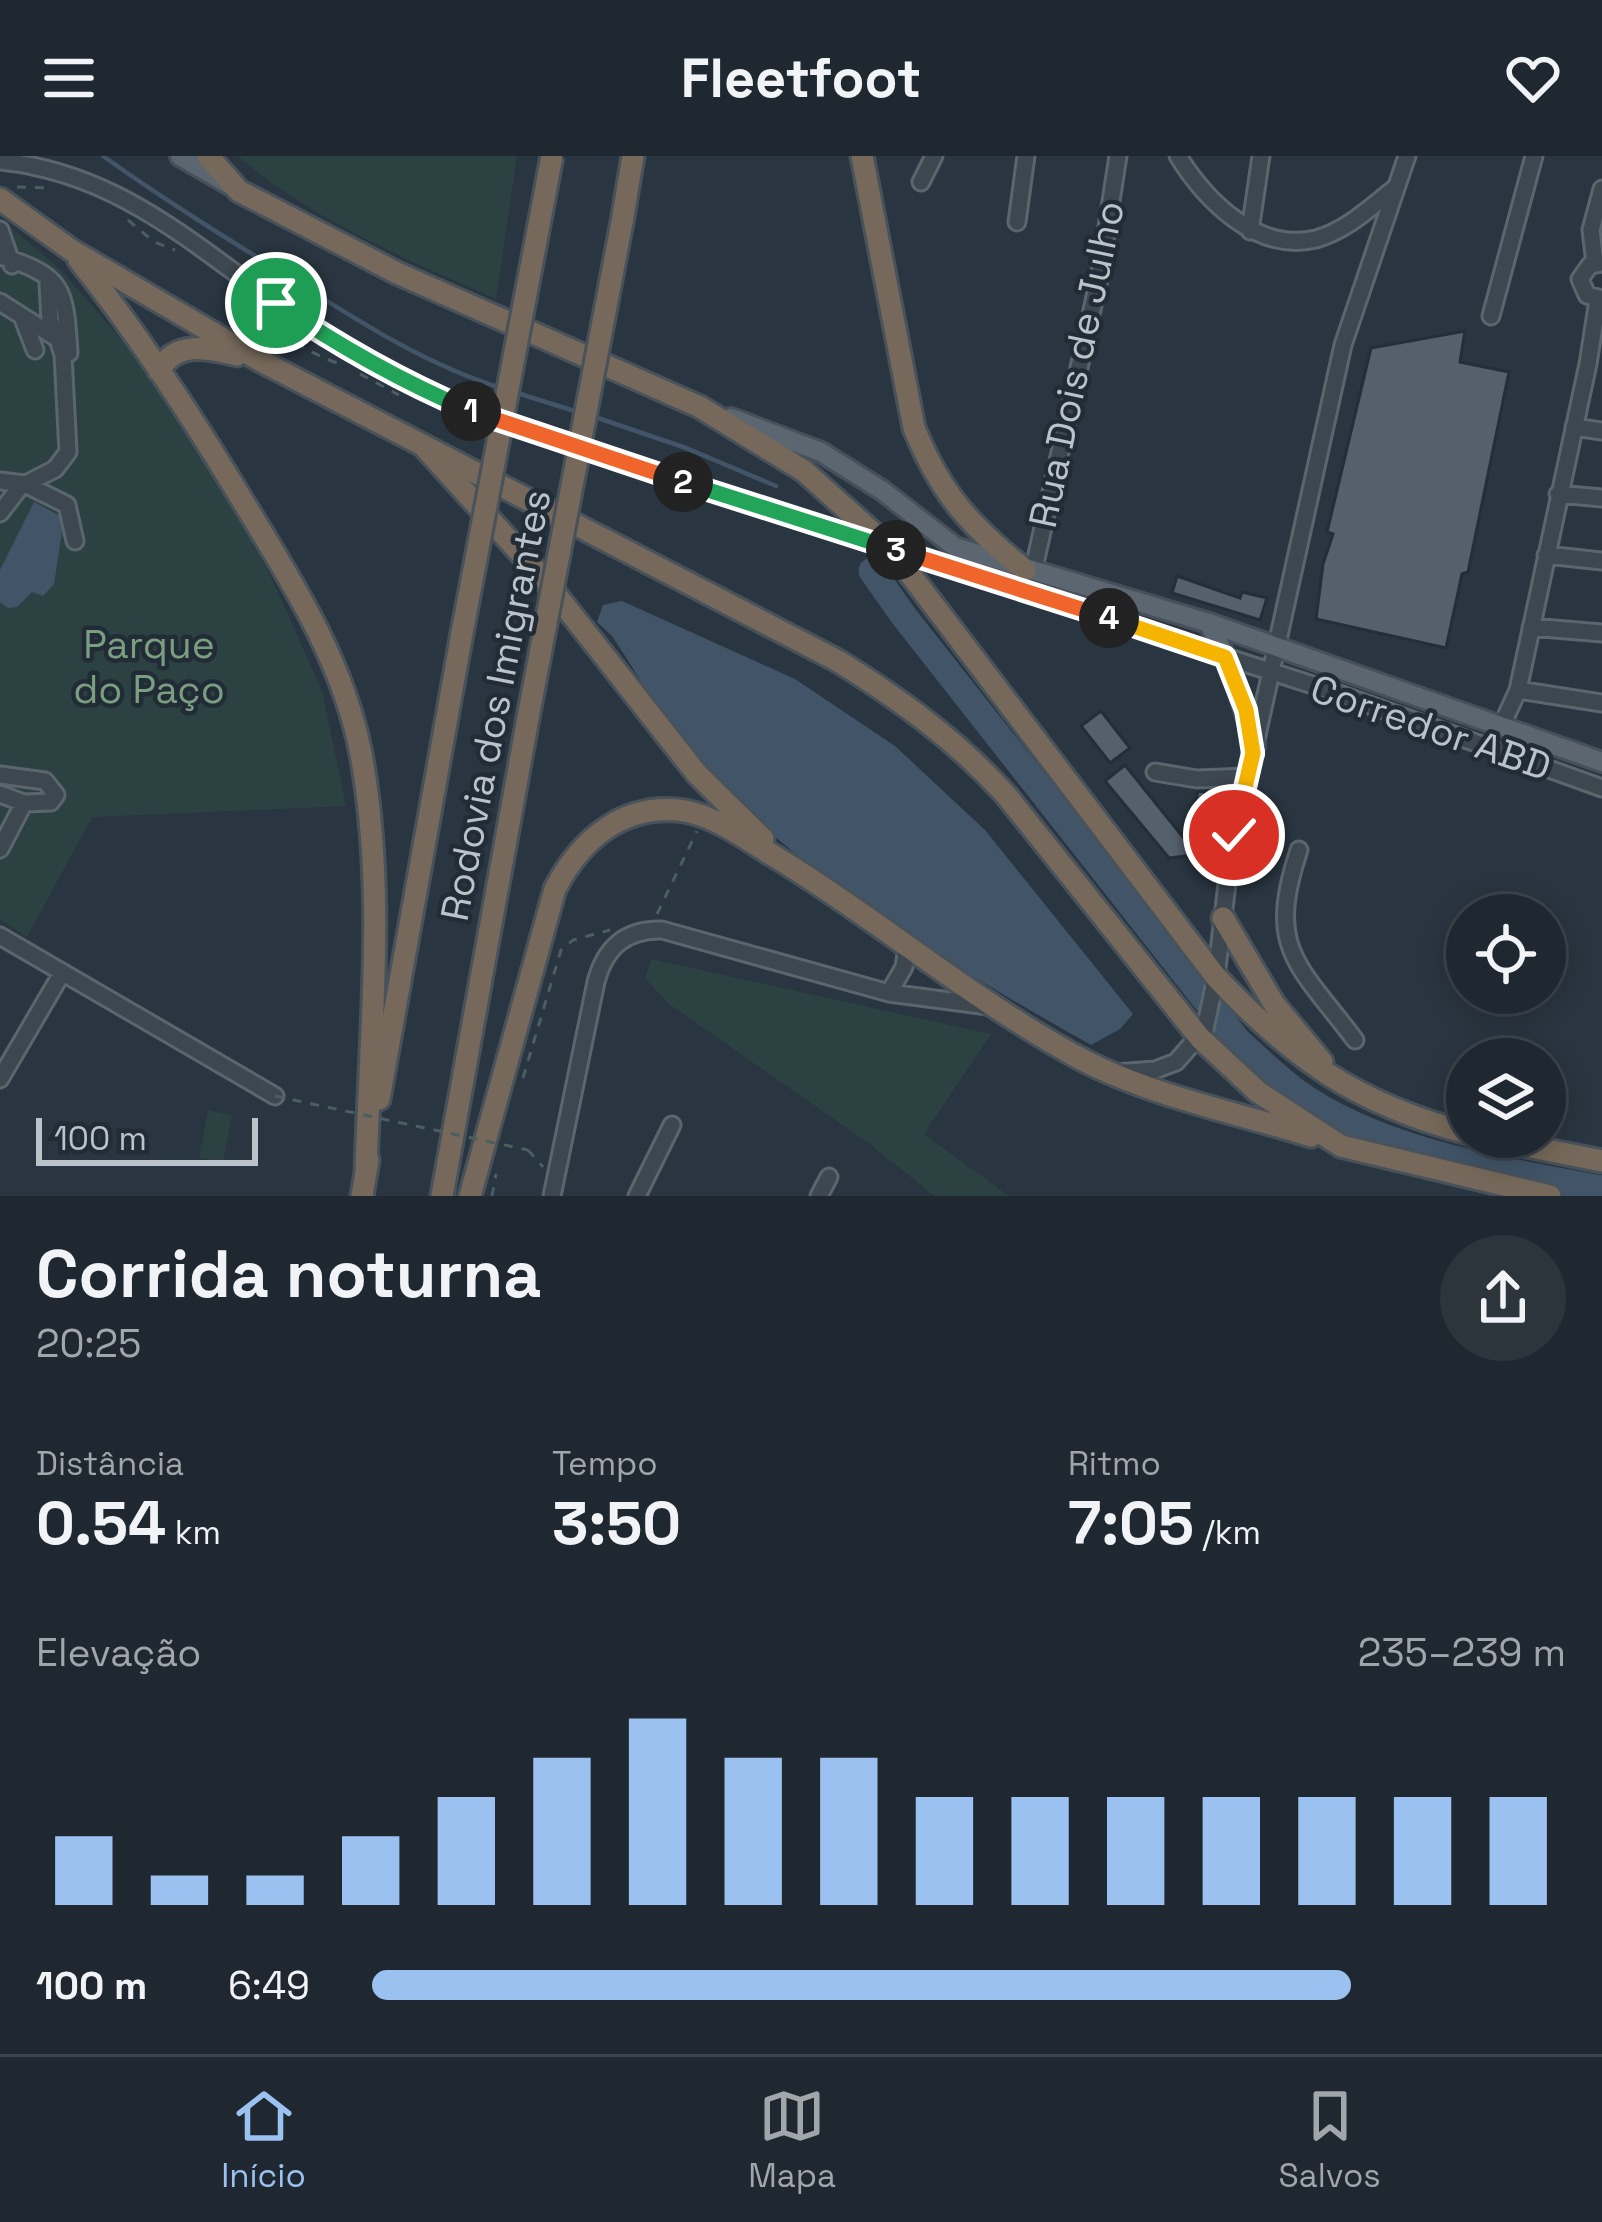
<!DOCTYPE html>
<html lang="pt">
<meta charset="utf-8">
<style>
:root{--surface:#1f2830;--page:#2c343c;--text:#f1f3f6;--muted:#a1a6ab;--line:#3c444c;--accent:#9ac1f0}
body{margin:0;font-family:"Space Grotesk",sans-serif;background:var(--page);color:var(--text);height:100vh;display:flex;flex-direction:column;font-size:45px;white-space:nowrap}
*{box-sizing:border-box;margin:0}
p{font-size:39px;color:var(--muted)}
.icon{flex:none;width:66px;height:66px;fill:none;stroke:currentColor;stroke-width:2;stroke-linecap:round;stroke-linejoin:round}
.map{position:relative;height:1040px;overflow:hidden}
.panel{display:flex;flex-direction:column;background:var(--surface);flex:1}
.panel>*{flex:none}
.tools{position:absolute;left:1446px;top:738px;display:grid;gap:24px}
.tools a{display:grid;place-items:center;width:120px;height:120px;border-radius:50%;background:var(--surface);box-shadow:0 6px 30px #0003,0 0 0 3px var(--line);font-size:60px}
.scale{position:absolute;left:36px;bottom:30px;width:222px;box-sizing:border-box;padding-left:12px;border:6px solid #bac2ca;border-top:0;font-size:33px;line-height:42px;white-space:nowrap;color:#bac2ca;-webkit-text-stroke:9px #222c36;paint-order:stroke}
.pin{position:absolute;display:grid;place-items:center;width:102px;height:102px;color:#fff;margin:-51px;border:6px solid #fff;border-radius:50%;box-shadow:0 3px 12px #0007}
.km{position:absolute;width:60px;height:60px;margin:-30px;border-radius:50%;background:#222;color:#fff;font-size:33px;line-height:60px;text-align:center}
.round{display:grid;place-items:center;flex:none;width:126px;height:126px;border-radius:63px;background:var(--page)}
.head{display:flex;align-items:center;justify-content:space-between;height:204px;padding:0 36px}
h1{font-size:66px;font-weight:700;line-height:90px}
.figures{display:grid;grid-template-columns:repeat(3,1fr);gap:18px;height:204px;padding:12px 36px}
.figures div{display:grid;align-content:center}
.figures b{font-size:60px;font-weight:700}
.figures small{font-size:33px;font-weight:400}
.figures p{font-size:33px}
.chart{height:336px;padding:24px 36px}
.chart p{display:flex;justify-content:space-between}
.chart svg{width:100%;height:216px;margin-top:12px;stroke:var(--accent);stroke-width:6}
ul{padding:0 36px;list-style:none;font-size:39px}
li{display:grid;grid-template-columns:192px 144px 1fr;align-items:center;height:90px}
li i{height:30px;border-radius:15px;background:var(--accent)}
header{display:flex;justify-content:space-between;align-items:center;height:156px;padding:0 36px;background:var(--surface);font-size:54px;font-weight:700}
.tab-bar{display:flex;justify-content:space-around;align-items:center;height:168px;border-top:3px solid var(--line);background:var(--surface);font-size:33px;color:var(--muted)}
.tab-bar a{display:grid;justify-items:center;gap:6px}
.tab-bar .on{color:var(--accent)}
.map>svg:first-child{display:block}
.green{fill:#2c4242}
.water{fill:#415468}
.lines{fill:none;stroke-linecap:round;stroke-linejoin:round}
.stream{stroke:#415468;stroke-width:4.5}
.river{stroke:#415468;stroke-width:27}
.building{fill:#55606d;stroke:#242e38;stroke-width:3}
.minor-casing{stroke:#5b656e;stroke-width:21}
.major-casing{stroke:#47505a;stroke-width:24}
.highway-casing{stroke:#48525b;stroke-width:27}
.path{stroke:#4b5f60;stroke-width:3;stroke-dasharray:9 9;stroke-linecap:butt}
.minor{stroke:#3d4750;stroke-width:15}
.major{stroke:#5b6670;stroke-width:18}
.highway{stroke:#76695b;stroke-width:21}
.highway-bridge-casing{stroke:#48525b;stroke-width:27;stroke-linecap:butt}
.path-bridge{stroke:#4b5f60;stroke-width:3;stroke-dasharray:9 9;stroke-linecap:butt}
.highway-bridge{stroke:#76695b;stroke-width:21}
.split-1-casing{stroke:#fff;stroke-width:24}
.split-2-casing{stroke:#fff;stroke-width:24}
.split-3-casing{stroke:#fff;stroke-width:24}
.split-4-casing{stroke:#fff;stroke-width:24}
.split-5-casing{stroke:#fff;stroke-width:24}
.split-6-casing{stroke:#fff;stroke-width:24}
.split-1{stroke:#22a559;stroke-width:15}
.split-2{stroke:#f0652b;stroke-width:15}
.split-3{stroke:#22a559;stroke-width:15}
.split-4{stroke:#f0652b;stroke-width:15}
.split-5{stroke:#f5b400;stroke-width:15}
.split-6{stroke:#f5b400;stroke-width:15}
.labels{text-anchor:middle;stroke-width:9;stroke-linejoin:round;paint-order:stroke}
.street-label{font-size:39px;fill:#bac2ca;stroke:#222c36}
.park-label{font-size:39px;fill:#7a9e80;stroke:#222c36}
</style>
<header><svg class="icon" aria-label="menu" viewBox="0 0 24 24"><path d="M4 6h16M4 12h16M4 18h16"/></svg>Fleetfoot<svg class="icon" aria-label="heart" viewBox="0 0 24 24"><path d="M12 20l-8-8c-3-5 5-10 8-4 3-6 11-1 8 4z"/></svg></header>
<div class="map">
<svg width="1602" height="1040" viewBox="0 0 1602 1040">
<rect width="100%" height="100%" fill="#293540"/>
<path class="green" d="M 238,0 L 517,0 L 496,143 C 408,104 311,64 238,0 Z
M 0,62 L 61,114 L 180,251 L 275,429 L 322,535 L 346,650 L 92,661 L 27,781 L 0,763 Z
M 651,803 L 991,878 L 924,978 L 1009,1040 L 935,1040 L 867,986 L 669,848 L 645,822 Z
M 208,954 L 232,959 L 223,1006 L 199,1002 Z"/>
<path class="water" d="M 34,346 L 64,362 L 54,428 L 43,440 L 32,436 L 17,451 L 8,452 L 0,446 L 0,414 Z
M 622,445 L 795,523 L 895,590 L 985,674 L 1133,858 L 1120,873 L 1091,889 C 961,816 775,706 684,588 C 658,554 636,516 612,480 L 597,466 L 603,449 Z"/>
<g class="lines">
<path class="stream" d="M 103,0 C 163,43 226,82 289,121 C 357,164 424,208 501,232
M 517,237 L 581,257
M 592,260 L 686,292 L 776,330"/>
<path class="river" d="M 872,415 L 903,459 L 1238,885 C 1257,902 1275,920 1294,934 C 1376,995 1504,1015 1602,1033"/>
</g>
<path class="building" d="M 1465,175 L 1460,206 L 1509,216 L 1468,416 L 1462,418 L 1446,492 L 1316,463 L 1323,408 L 1333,378 L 1327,376 L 1371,192 Z
M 1177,420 L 1240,442 L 1242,436 L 1267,442 L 1260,464 L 1172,437 Z
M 1101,555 L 1130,592 L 1110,607 L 1081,570 Z
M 1125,609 L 1187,686 L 1198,635 L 1224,639 L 1211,697 L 1169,702 L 1105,625 Z"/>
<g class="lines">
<defs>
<path id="minor" d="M 1178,0 C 1206,45 1257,97 1316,83 C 1346,75 1371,51 1395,32
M 0,5 C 130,18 208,104 313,172 C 370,208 431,238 493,264 L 1325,533 L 1602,632
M 921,26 L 934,0
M 1017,66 L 1026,0
M 0,74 L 12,109
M 1250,75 L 1261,0
M 0,100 C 64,120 65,132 69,197
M 1595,107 L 1591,74 L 1602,33
M 1602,107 L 1590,109 L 1580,123 L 1587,139 L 1602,143
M 48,128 L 50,165 L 57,180
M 0,146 L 58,183 L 63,199 L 68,296 L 55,313 L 20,331 L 0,357
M 22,160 L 35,194
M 1491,160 L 1534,0
M 1574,271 L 1602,275
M 0,325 L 25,328 L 67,349 L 75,385
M 1558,338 L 1602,342
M 1546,399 L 1602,405
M 1033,416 L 1099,123 L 1118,0
M 1531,471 L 1602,477
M 1518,534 L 1602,547
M 1502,569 L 1518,534 L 1588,208 L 1598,144
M 1155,616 L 1197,623 L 1248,621
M 0,619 L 45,625 L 56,639 L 51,646 L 24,647 L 0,693
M 0,638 L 24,647
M 1299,694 C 1266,793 1297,807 1355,884
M 0,780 L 275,940
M 889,837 L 904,811 L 907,791
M 1115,917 L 1155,914 L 1176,906 L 1205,873 L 1216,821 L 1230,702 L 1343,189 L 1407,0
M 0,923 L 62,817
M 552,1040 L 596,826 C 605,792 625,773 662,774 L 889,837 L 988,850
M 637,1040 L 672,969
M 819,1040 L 829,1021"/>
<path id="major" d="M 180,0 L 230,29
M 731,262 L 821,296 L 883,335 L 955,391 L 1209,467 L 1602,606
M 1209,467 L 1232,515 L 1255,589"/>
<path id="highway" d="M 208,0 L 239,35 L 397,117 L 700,251 L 804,315 L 891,393 L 1216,821 C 1293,903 1357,948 1467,977
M 862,0 L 914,272 C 941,338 970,370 1025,414
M 0,43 L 71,94 L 261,205 L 838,505 C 901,544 956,584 1006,639 L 1200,882 L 1258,936 L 1341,990 L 1550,1040
M 622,66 L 633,0
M 79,104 C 141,182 196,267 247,352 C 294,429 344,508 361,598 C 386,733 370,878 366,1015
M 159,215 C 175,184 208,192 237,199
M 427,294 L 543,422 L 697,618 L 763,683
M 1223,762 L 1274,848 L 1322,906
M 379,943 L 462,477
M 1481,981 L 1602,1005
M 362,1040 L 368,1004
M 442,1040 L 528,562
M 470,1040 L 555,733 C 581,683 624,646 685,655 C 717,661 746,683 774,700 C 875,761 966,839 1070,897 C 1142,938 1231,955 1311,980"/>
</defs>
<use href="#minor" class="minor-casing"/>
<use href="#major" class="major-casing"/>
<use href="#highway" class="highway-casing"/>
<path class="path" d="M 17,31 L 49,32
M 128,64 L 154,86 L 175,94
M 241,141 C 259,166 311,200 341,208
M 360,218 L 399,239
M 657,758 L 697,675
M 523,922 L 561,794 L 573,784 L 610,774
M 528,994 L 543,1011
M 492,1040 L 496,1018"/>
<use href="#minor" class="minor"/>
<use href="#major" class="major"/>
<use href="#highway" class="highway"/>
<defs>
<path id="highway-bridge" d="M 462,477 L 552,0
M 528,562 L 622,66"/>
</defs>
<use href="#highway-bridge" class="highway-bridge-casing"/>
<path class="path-bridge" d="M 275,940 L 528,994"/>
<use href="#highway-bridge" class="highway-bridge"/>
</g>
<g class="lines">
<defs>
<path id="split-1" d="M 276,147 C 337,189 403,226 471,255"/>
<path id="split-2" d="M 471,255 L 683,326"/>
<path id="split-3" d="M 683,326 L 896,394"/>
<path id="split-4" d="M 896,394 L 1109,462"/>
<path id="split-5" d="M 1109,462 L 1225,501 L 1246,554 L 1253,597"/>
<path id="split-6" d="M 1234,679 L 1253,597"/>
</defs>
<use href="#split-1" class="split-1-casing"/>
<use href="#split-2" class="split-2-casing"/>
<use href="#split-3" class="split-3-casing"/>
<use href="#split-4" class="split-4-casing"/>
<use href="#split-5" class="split-5-casing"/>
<use href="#split-6" class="split-6-casing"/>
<use href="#split-1" class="split-1"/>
<use href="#split-2" class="split-2"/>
<use href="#split-3" class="split-3"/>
<use href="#split-4" class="split-4"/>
<use href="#split-5" class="split-5"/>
<use href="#split-6" class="split-6"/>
</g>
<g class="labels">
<g class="street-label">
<text transform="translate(1076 208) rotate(-78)" y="14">Rua Dois de Julho</text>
<text transform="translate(495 549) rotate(-79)" y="14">Rodovia dos Imigrantes</text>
<text transform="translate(1431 571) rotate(19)" y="14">Corredor ABD</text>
</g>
<g class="park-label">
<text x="149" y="502">Parque<tspan x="149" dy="45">do Paço</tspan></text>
</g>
</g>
</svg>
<div class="tools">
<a><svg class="icon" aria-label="locate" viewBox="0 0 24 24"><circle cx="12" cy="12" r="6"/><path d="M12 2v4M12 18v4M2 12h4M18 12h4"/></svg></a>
<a><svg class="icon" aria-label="layers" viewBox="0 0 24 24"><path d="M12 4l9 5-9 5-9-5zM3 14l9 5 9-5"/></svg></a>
</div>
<div class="scale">100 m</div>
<div class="pin" style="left:276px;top:147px;background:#1e9e55"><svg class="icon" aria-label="arrive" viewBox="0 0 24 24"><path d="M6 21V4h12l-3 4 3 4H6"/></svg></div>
<div class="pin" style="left:1234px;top:679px;background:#d93025"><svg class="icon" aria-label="check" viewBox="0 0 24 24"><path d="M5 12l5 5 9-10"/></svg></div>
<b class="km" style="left:471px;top:255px">1</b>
<b class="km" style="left:683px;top:326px">2</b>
<b class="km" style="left:896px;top:394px">3</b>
<b class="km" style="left:1109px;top:462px">4</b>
</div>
<section class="panel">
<div class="head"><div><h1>Corrida noturna</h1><p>20:25</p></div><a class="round"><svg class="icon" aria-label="share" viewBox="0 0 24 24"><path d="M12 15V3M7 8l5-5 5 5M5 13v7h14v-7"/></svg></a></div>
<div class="figures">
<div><p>Distância</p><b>0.54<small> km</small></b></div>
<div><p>Tempo</p><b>3:50</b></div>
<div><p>Ritmo</p><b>7:05<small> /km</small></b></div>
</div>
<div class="chart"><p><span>Elevação</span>235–239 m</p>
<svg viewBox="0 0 160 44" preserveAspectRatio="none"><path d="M5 44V30M15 44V38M25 44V38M35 44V30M45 44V22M55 44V14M65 44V6M75 44V14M85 44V14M95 44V22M105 44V22M115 44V22M125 44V22M135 44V22M145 44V22M155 44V22"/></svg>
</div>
<ul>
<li><b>100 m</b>6:49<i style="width:82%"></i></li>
</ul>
</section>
<nav class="tab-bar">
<a class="on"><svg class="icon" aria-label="home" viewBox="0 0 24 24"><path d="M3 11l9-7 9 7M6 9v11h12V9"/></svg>Início</a>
<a><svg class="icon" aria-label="map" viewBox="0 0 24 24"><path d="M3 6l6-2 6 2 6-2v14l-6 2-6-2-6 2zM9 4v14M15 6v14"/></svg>Mapa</a>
<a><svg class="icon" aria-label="saved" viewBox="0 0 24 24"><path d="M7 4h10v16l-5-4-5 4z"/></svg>Salvos</a>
</nav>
